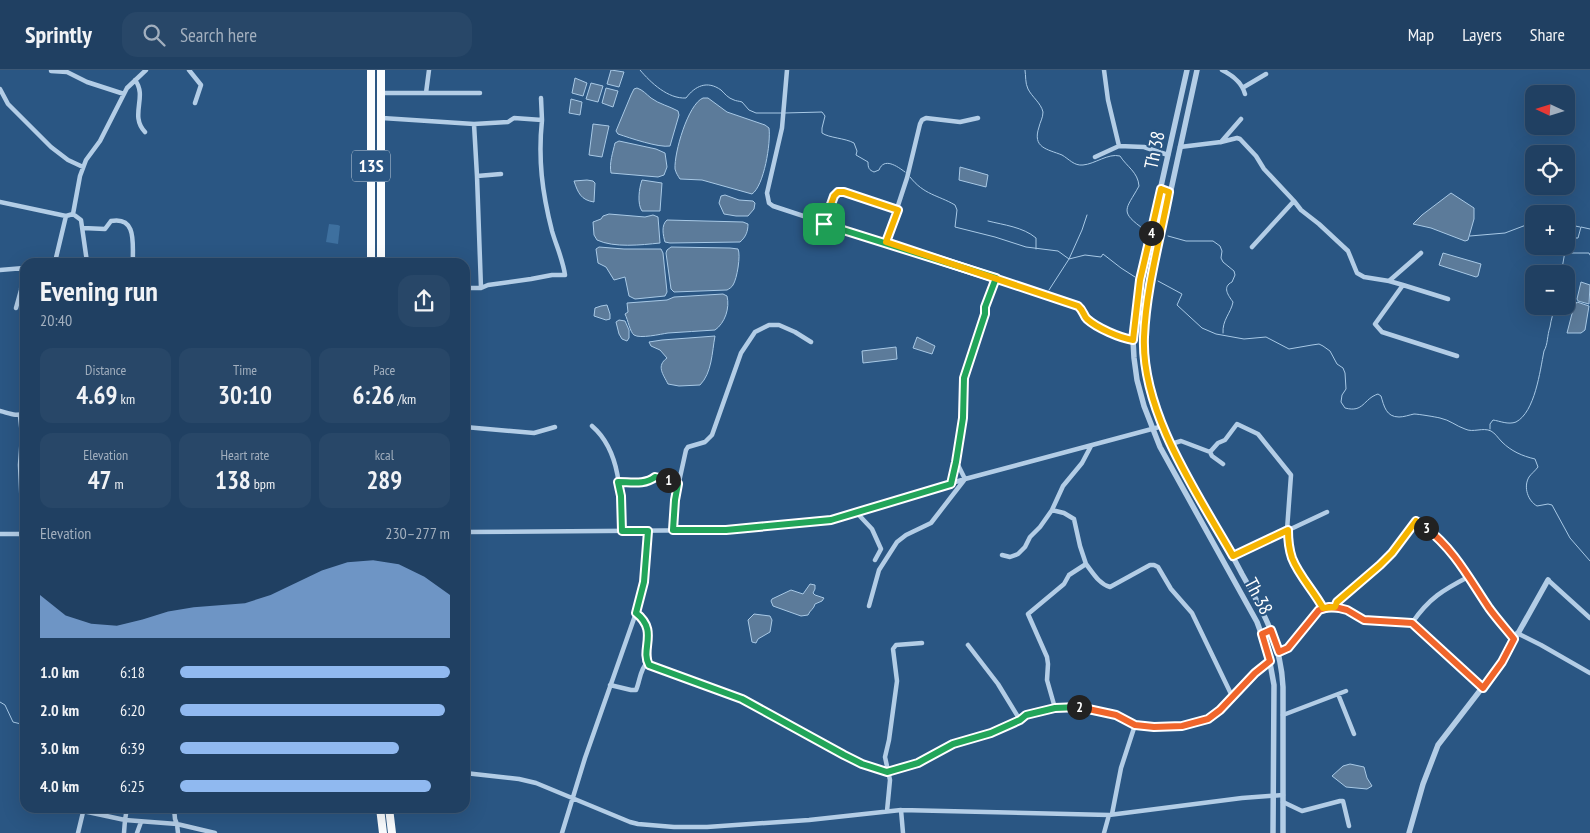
<!DOCTYPE html>
<meta charset="utf-8">
<style>
:root{--surface:#204062;--page:#284768;--text:#f1f3f6;--muted:#a2afbe;--line:#3d5977;--accent:#90b9f0}
body{margin:0;font-family:"PT Sans Narrow",sans-serif;background:var(--page);color:var(--text);height:100vh;display:flex;flex-direction:column;font-size:19px;white-space:nowrap}
*{box-sizing:border-box;margin:0}
p{font-size:16px;color:var(--muted)}
.icon{flex:none;width:28px;height:28px;fill:none;stroke:currentColor;stroke-width:2;stroke-linecap:round;stroke-linejoin:round}
.map{position:relative;flex:1;overflow:hidden}
.side{position:absolute;left:20px;top:188px;width:450px;height:555px;display:flex;flex-direction:column;background:var(--surface);border-radius:15px;box-shadow:0 5px 20px #0002,0 0 0 1px var(--line)}
.side>*{flex:none}
.needle{width:32px;rotate:274deg}
.tools{position:absolute;left:1525px;top:15px;display:grid;gap:10px}
.tools a{display:grid;place-items:center;width:50px;height:50px;border-radius:10px;background:var(--surface);box-shadow:0 5px 20px #0002,0 0 0 1px var(--line);font-size:25px}
.pin{position:absolute;display:grid;place-items:center;width:42px;height:42px;color:#fff;margin:-21px;border-radius:10px;box-shadow:0 2px 8px #0006}
.km{position:absolute;width:25px;height:25px;margin:-12px;border-radius:50%;background:#222;color:#fff;font-size:14px;line-height:25px;text-align:center}
.round{display:grid;place-items:center;flex:none;width:52px;height:52px;border-radius:15px;background:var(--page)}
.overview{display:flex;align-items:center;justify-content:space-between;height:85px;padding:0 20px}
h1{font-size:28px;font-weight:700;line-height:38px}
.stats{display:grid;grid-template-columns:repeat(3,1fr);gap:8px;height:85px;padding:5px 20px}
.stats div{display:grid;align-content:center;border-radius:12px;background:var(--page);text-align:center}
.stats b{font-size:25px;font-weight:700}
.stats small{font-size:14px;font-weight:400}
.stats p{font-size:14px}
.chart{height:140px;padding:10px 20px}
.chart p{display:flex;justify-content:space-between}
.chart svg{width:100%;height:90px;margin-top:5px;fill:var(--accent);opacity:.7}
ul{padding:0 20px;list-style:none;font-size:16px}
li{display:grid;grid-template-columns:80px 60px 1fr;align-items:center;height:38px}
li i{height:12px;border-radius:6px;background:var(--accent)}
header{display:flex;align-items:center;gap:30px;box-sizing:border-box;height:70px;padding:0 25px;background:var(--surface);border-bottom:1px solid var(--line)}
header strong{font-size:24px}
nav{display:flex;gap:28px;margin-inline-start:auto;font-size:18px}
.search{width:350px;height:45px;background:var(--page);display:flex;align-items:center;gap:12px;box-sizing:border-box;padding:0 18px;border-radius:15px;color:var(--muted);font-size:19px}
.map>svg:first-child{display:block}
.green{fill:#3e709f}
.water{fill:#5c7b9a;stroke:#a8c9e6}
.lines{fill:none;stroke-linecap:round;stroke-linejoin:round}
.stream{stroke:#a8c9e6;stroke-width:1}
.minor{stroke:#b3cde6;stroke-width:4.5}
.tertiary{stroke:#b3cde6;stroke-width:5.5}
.trunk{stroke:#fafcfe;stroke-width:8}
.split-1-casing{stroke:#fff;stroke-width:10}
.split-2-casing{stroke:#fff;stroke-width:10}
.split-3-casing{stroke:#fff;stroke-width:10}
.split-4-casing{stroke:#fff;stroke-width:10}
.split-5-casing{stroke:#fff;stroke-width:10}
.split-1{stroke:#22a559;stroke-width:6}
.split-2{stroke:#22a559;stroke-width:6}
.split-3{stroke:#f0652b;stroke-width:6}
.split-4{stroke:#f5b400;stroke-width:6}
.split-5{stroke:#f5b400;stroke-width:6}
.labels{text-anchor:middle;stroke-width:4.5;stroke-linejoin:round;paint-order:stroke}
.shield{fill:#2a5683;stroke:#bfccda;stroke-width:1}
.shield-label{font-size:18px;font-weight:bold;fill:#fff}
.street-label{font-size:19px;fill:#fff;stroke:#2a5683}
</style>
<header>
<strong>Sprintly</strong>
<div class="search"><svg class="icon" aria-label="search" viewBox="0 0 24 24"><circle cx="10" cy="10" r="6"/><path d="M15 15l6 6"/></svg>Search here</div>
<nav><a>Map</a><a>Layers</a><a>Share</a></nav>
</header>
<div class="map">
<svg width="1590" height="763" viewBox="0 0 1590 763">
<rect width="100%" height="100%" fill="#2a5683"/>
<path class="green" d="M 329,154 L 338,155 L 340,156 L 338,174 L 326,172 Z"/>
<path class="water" d="M 611,0 L 624,2 L 619,17 L 607,14 Z
M 575,8 L 587,13 L 583,26 L 572,23 Z
M 591,13 L 603,16 L 598,32 L 586,29 Z
M 606,18 L 618,21 L 613,37 L 602,33 Z
M 637,18 C 643,20 646,24 651,28 C 659,34 669,36 678,41 L 679,45 L 670,76 C 659,78 630,68 618,64 L 616,61 L 631,25 L 634,19 Z
M 703,28 L 708,28 L 727,42 L 765,55 L 769,58 C 771,73 764,116 752,124 L 702,110 L 680,109 C 678,106 676,103 675,99 C 674,83 688,34 703,28 Z
M 571,29 L 582,32 L 580,45 L 569,43 Z
M 593,54 L 609,56 L 602,87 L 589,85 Z
M 619,71 L 656,79 L 665,83 L 667,97 L 664,105 L 658,107 L 611,103 C 609,93 613,82 615,73 Z
M 960,97 L 988,105 L 986,117 L 959,110 Z
M 587,110 L 593,111 L 595,113 L 594,132 C 581,130 578,123 574,111 Z
M 642,110 L 662,113 L 660,141 L 642,141 C 637,134 639,118 642,110 Z
M 1451,123 L 1474,138 L 1474,149 L 1468,170 L 1465,171 L 1431,158 L 1413,154 L 1422,145 Z
M 725,125 L 739,130 L 753,131 L 755,133 L 754,139 L 748,146 L 736,146 L 724,144 L 719,133 L 721,126 Z
M 609,144 L 645,147 L 653,145 L 658,147 L 660,173 C 641,175 614,178 597,170 L 594,165 L 593,152 L 601,149 L 603,146 Z
M 667,150 L 743,152 L 748,154 C 748,161 746,167 740,172 L 670,173 L 665,172 C 663,165 661,155 667,150 Z
M 599,177 L 624,179 L 661,179 L 663,183 L 667,222 L 665,226 L 635,229 L 629,226 L 625,207 L 614,210 L 606,197 L 598,193 L 596,179 Z
M 671,177 L 730,178 L 738,179 C 741,185 737,209 733,215 C 732,217 729,219 727,220 L 674,222 L 671,219 L 666,183 L 667,180 Z
M 1443,183 L 1481,194 L 1478,206 L 1476,207 L 1439,195 Z
M 1581,212 L 1590,215 L 1589,234 L 1578,231 L 1577,229 Z
M 723,224 L 727,226 C 730,238 725,253 715,260 C 699,261 684,262 668,263 C 661,264 640,269 634,265 C 630,262 628,250 625,244 L 628,242 L 627,233 L 667,230 L 674,227 Z
M 1577,232 L 1589,236 L 1585,260 L 1581,263 L 1567,263 L 1574,236 Z
M 607,235 L 610,244 L 610,249 L 606,250 L 594,246 L 595,238 L 601,236 Z
M 619,250 L 625,251 L 629,260 L 629,268 L 627,271 L 622,269 L 619,264 L 616,252 Z
M 715,266 C 712,282 712,303 700,315 L 679,316 L 668,314 C 663,304 656,296 667,288 L 660,280 L 651,276 L 649,272 L 662,270 Z
M 917,267 L 935,276 L 932,284 L 913,278 Z
M 896,277 L 897,289 L 863,293 L 862,281 Z
M 810,514 L 815,515 L 815,519 L 813,523 L 815,525 L 824,528 L 822,531 L 815,534 C 814,539 810,540 808,545 L 801,546 L 773,536 L 771,531 L 772,529 L 791,520 L 803,524 Z
M 754,544 L 770,546 L 772,550 L 770,562 L 758,569 L 756,573 L 752,572 L 748,550 Z
M 1350,694 L 1364,697 L 1367,708 L 1372,716 L 1367,719 L 1346,717 L 1332,706 L 1343,696 Z"/>
<g class="lines">
<path class="stream" d="M 640,0 C 651,13 668,29 686,28 C 695,16 707,10 721,20 C 725,24 728,28 734,30 C 736,31 739,31 742,32 L 749,40 L 756,43 L 781,43
M 1025,0 C 1026,6 1025,13 1028,19 C 1032,27 1041,33 1043,42 C 1043,48 1040,52 1039,57 C 1032,78 1047,79 1062,85 C 1069,89 1074,96 1083,95 C 1095,94 1108,83 1120,86 C 1127,97 1138,102 1139,116 C 1126,140 1118,141 1145,160
M 785,43 L 822,42 L 825,46 L 822,58 L 822,63 C 829,68 845,68 854,73 L 857,81 L 856,85 L 868,92 C 868,98 869,100 874,102 L 879,100 C 884,87 897,96 905,102
M 910,107 C 924,125 938,125 955,135 L 957,140 L 955,157 L 995,167 L 1026,177 L 1058,181 L 1069,189 L 1085,185 L 1101,187 L 1103,184 L 1121,198 L 1135,207
M 988,151 C 1004,155 1023,157 1036,168 L 1036,179
M 1566,154 L 1580,157
M 1168,166 L 1186,171 L 1213,171 L 1220,176 L 1222,181 L 1221,188 L 1223,192 L 1234,201 L 1235,205 L 1232,212 C 1222,217 1228,225 1233,232 C 1231,243 1222,250 1223,263
M 1470,166 L 1505,163 L 1534,152
M 1566,168 L 1578,168 L 1581,157 L 1590,159
M 1566,183 L 1589,183 L 1590,185
M 1561,204 L 1566,176
M 1158,211 L 1182,224 L 1177,235 L 1202,258 L 1216,264 L 1244,269 L 1266,267 L 1289,279 L 1312,275 L 1319,274 L 1323,276 L 1330,281 L 1337,294 L 1343,298 L 1345,303 L 1346,319 L 1342,325 L 1341,332 L 1345,338 C 1364,343 1363,329 1378,324 L 1381,326 C 1384,336 1386,347 1399,347 C 1404,347 1409,345 1414,344 C 1418,344 1436,347 1440,348 C 1450,350 1456,356 1465,359 C 1473,363 1483,357 1491,361 C 1495,363 1498,368 1502,372 C 1511,381 1522,386 1535,389 L 1538,397 C 1535,401 1531,404 1529,407 C 1523,417 1528,431 1537,436 L 1548,434 L 1552,435 L 1570,468 L 1590,491
M 1049,220 L 1069,189 L 1082,160 L 1087,145
M 1490,359 L 1490,354 L 1493,350 C 1500,351 1508,355 1516,352 C 1535,342 1540,301 1544,281 C 1548,274 1547,266 1550,257 C 1551,250 1553,243 1556,236
M 0,632 L 5,635 L 13,652 L 25,655"/>
<path class="minor" d="M 189,0 L 201,15 L 195,33
M 787,0 L 782,58 L 767,123 L 769,133 L 773,136 L 1077,236 C 1084,241 1083,245 1087,249 C 1097,258 1120,268 1133,270
M 1104,0 L 1108,30 L 1119,76
M 1222,0 C 1232,5 1242,12 1245,24
M 51,1 L 67,2 L 87,12 L 124,24
M 135,10 C 148,27 129,45 145,62
M 1244,17 L 1266,4
M 0,19 L 8,34 L 51,77 L 68,90 L 83,97
M 381,23 L 480,23
M 426,23 L 429,0
M 541,28 L 542,50
M 382,48 L 474,54 L 508,52 L 514,48 L 542,50 C 538,89 542,122 552,161 C 556,175 563,190 565,205 L 552,205 L 531,209 L 488,215 L 481,218 L 465,218
M 474,54 L 477,106 L 481,218
M 1221,72 L 1241,49
M 1180,77 L 1221,72 L 1237,68 L 1240,69 L 1256,86 L 1264,99 L 1294,131 L 1301,140 L 1319,154 L 1348,181 L 1357,203 L 1364,207 L 1389,211 L 1421,183
M 1095,87 L 1119,76 L 1144,77 L 1168,85
M 477,106 L 501,104
M 0,132 L 66,146 L 73,144
M 73,144 L 80,106 L 86,90 L 100,71 L 127,18 L 146,0
M 73,144 L 81,150 L 87,192
M 825,154 L 834,126 L 838,122 L 844,122 L 898,140
M 83,158 L 105,159 L 111,151 C 138,146 132,176 133,192
M 886,172 L 907,108 L 920,54 L 922,50 L 926,48 L 960,52 L 978,48
M 1252,177 L 1294,131
M 55,192 L 66,146
M 0,200 L 24,198
M 1389,211 L 1403,215 L 1375,254 L 1382,262 L 1457,286
M 1403,215 L 1448,229
M 16,238 L 21,220 L 23,198
M 0,341 C 9,343 16,347 25,343
M 20,346 L 22,365 L 20,395 L 23,464
M 592,356 C 621,381 621,425 621,461
M 465,357 L 534,363 L 555,357
M 1171,374 L 1181,371 L 1210,382
M 1223,394 L 1212,386 L 1210,382 L 1218,373 L 1225,370 L 1237,354 L 1258,364 L 1291,405 L 1287,460 L 1289,478 L 1292,489 L 1323,538
M 618,412 L 645,412 L 650,411 L 655,407 L 661,407 L 678,414
M 951,414 L 957,393 L 963,348 L 964,307 L 985,244 L 985,237 L 996,208
M 1052,440 L 1064,443 L 1074,449 L 1080,476 L 1086,494
M 857,443 L 872,459 L 881,479 L 875,490
M 673,460 L 675,430 L 686,380 L 688,377 L 705,372 L 712,365 L 741,283 L 755,262 L 769,255 L 779,255 L 795,262 L 811,272
M 465,462 L 726,460 L 833,450 L 965,409 L 1163,356
M 0,464 L 25,464
M 1002,485 L 1010,487 L 1018,484 L 1025,477 L 1030,467 L 1040,457 L 1052,440 L 1063,416 L 1082,393 L 1091,376
M 1233,486 L 1327,442
M 1548,510 L 1590,548
M 869,536 L 879,500 L 897,472 L 906,465 L 931,453 L 965,409 L 957,393
M 1335,537 L 1337,533 L 1380,495 L 1392,483 L 1416,451 L 1437,466 L 1460,492 L 1470,506
M 636,543 C 655,558 644,574 647,593
M 1412,553 C 1429,528 1443,520 1470,506 L 1490,539 L 1514,569
M 1517,563 L 1541,575 L 1590,603
M 968,575 L 998,614 L 1020,650
M 1279,582 L 1288,577 L 1319,540 L 1329,537 L 1339,538 L 1347,540 L 1364,550 L 1412,553 L 1483,618
M 610,615 L 631,620 L 636,620 C 640,611 640,599 647,593 L 653,597 L 742,629 L 844,685 L 862,694 L 887,702 L 918,693 L 953,674 L 991,663 L 1020,650 L 1026,645 L 1055,638 L 1079,637 L 1095,640 L 1115,645 L 1135,655 L 1154,657 L 1182,656 L 1208,649 L 1220,640 L 1255,603 L 1270,591
M 1338,624 L 1354,664
M 1055,638 L 1047,610 L 1048,594 L 1047,587 L 1028,544 L 1064,514 L 1069,505 L 1086,494 C 1093,503 1099,514 1110,517 L 1150,495 L 1154,495 L 1158,497 L 1171,519 L 1192,543 L 1232,626
M 1283,645 L 1346,621
M 465,703 L 519,709 L 536,713 L 630,752 L 638,754 L 674,757 L 707,757 L 809,750 L 901,740 L 1109,745 L 1242,728 L 1283,725
M 1283,732 L 1302,741 L 1340,731 L 1343,731 L 1349,756
M 174,738 L 175,749 L 177,754 L 215,763
M 901,740 L 903,763
M 83,741 L 125,750 L 127,738
M 887,741 L 890,710 L 885,687 L 889,670 L 897,611 L 893,579 L 896,575 L 922,573
M 1112,744 L 1121,698 L 1135,655
M 78,763 L 84,738
M 124,763 L 125,750 L 177,754 L 178,763
M 137,763 L 141,752
M 562,763 L 585,688 L 637,540 L 644,512 L 648,461
M 1104,763 L 1109,745"/>
<path class="tertiary" d="M 1187,0 L 1140,210 L 1133,270 L 1134,288 L 1137,310 L 1144,336 L 1160,377 L 1257,552 L 1268,582 L 1274,615 L 1273,763
M 1197,0 L 1151,212 C 1146,237 1142,262 1144,287 C 1149,337 1174,382 1198,424 C 1213,451 1228,477 1242,504 C 1263,541 1281,573 1283,617 L 1283,763
M 1409,763 L 1423,714 L 1438,675 L 1502,592 L 1548,510"/>
<path class="trunk" d="M 371,192 L 371,0
M 381,192 L 381,0
M 380,738 L 383,763
M 389,738 L 392,763"/>
</g>
<g class="lines">
<defs>
<path id="split-1" d="M 668,410 L 678,414 L 675,430 L 673,460 L 726,460 L 831,450 L 951,414 L 956,392 L 963,348 L 964,308 L 985,244 L 985,237 L 996,208 L 824,154"/>
<path id="split-2" d="M 668,410 L 655,407 C 645,415 631,412 618,412 L 621,426 L 622,461 L 648,461 L 644,512 L 636,543 C 659,561 640,579 649,595 L 742,629 L 844,685 L 862,694 L 887,702 L 918,693 L 953,674 L 991,663 L 1020,650 L 1026,645 L 1055,638 L 1079,637"/>
<path id="split-3" d="M 1079,637 L 1116,645 L 1135,655 L 1154,657 L 1182,656 L 1208,649 L 1220,640 L 1255,603 L 1270,591 L 1262,564 L 1271,560 L 1279,582 L 1288,578 L 1319,540 L 1329,537 L 1339,538 L 1347,540 L 1364,550 L 1412,553 L 1483,618 L 1502,592 L 1514,569 C 1506,559 1497,549 1489,538 C 1470,510 1454,479 1426,458"/>
<path id="split-4" d="M 1151,163 L 1161,119 L 1169,122 C 1160,170 1146,218 1144,267 C 1141,342 1197,423 1233,486 L 1288,460 C 1288,470 1289,479 1292,488 C 1299,506 1314,521 1323,538 L 1335,537 L 1337,532 L 1380,495 L 1392,483 L 1416,451 L 1426,458"/>
<path id="split-5" d="M 824,154 L 834,126 L 838,122 L 844,122 L 898,140 L 886,172 L 1078,236 C 1084,241 1083,245 1087,249 C 1097,258 1120,268 1133,270 L 1140,210 L 1151,163"/>
</defs>
<use href="#split-1" class="split-1-casing"/>
<use href="#split-2" class="split-2-casing"/>
<use href="#split-3" class="split-3-casing"/>
<use href="#split-4" class="split-4-casing"/>
<use href="#split-5" class="split-5-casing"/>
<use href="#split-1" class="split-1"/>
<use href="#split-2" class="split-2"/>
<use href="#split-3" class="split-3"/>
<use href="#split-4" class="split-4"/>
<use href="#split-5" class="split-5"/>
</g>
<g class="labels">
<rect class="shield" x="352" y="80.5" width="38" height="31" rx="4"/>
<g class="shield-label">
<text x="371" y="102">13S</text>
</g>
<g class="street-label">
<text transform="translate(1154 80) rotate(-78)" y="7">Th 38</text>
<text transform="translate(1259 526) rotate(62)" y="7">Th 38</text>
</g>
</g>
</svg>
<div class="tools">
<a><svg class="needle" viewBox="-14 -14 28 28"><path d="M0-13l5 13h-10z" fill="#e53935"/><path d="M0 13l5-13h-10z" fill="#a2afbe"/></svg></a>
<a><svg class="icon" aria-label="locate" viewBox="0 0 24 24"><circle cx="12" cy="12" r="6"/><path d="M12 2v4M12 18v4M2 12h4M18 12h4"/></svg></a>
<a>+</a>
<a>−</a>
</div>
<div class="pin" style="left:824px;top:154px;background:#1e9e55"><svg class="icon" aria-label="arrive" viewBox="0 0 24 24"><path d="M6 21V4h12l-3 4 3 4H6"/></svg></div>
<b class="km" style="left:668px;top:410px">1</b>
<b class="km" style="left:1079px;top:637px">2</b>
<b class="km" style="left:1426px;top:458px">3</b>
<b class="km" style="left:1151px;top:163px">4</b>
<section class="side">
<div class="overview"><div><h1>Evening run</h1><p>20:40</p></div><a class="round"><svg class="icon" aria-label="share" viewBox="0 0 24 24"><path d="M12 15V3M7 8l5-5 5 5M5 13v7h14v-7"/></svg></a></div>
<div class="stats">
<div><p>Distance</p><b>4.69<small> km</small></b></div>
<div><p>Time</p><b>30:10</b></div>
<div><p>Pace</p><b>6:26<small> /km</small></b></div>
</div>
<div class="stats">
<div><p>Elevation</p><b>47<small> m</small></b></div>
<div><p>Heart rate</p><b>138<small> bpm</small></b></div>
<div><p>kcal</p><b>289</b></div>
</div>
<div class="chart"><p><span>Elevation</span>230–277 m</p>
<svg viewBox="0 0 160 44" preserveAspectRatio="none"><path d="M0 44V23L10 33L20 37L30 38L40 35L50 31L60 29L70 28L80 27L90 23L100 17L110 11L120 7L130 6L140 8L150 14L160 23V44z"/></svg>
</div>
<ul>
<li><b>1.0 km</b>6:18<i style="width:100%"></i></li>
<li><b>2.0 km</b>6:20<i style="width:98%"></i></li>
<li><b>3.0 km</b>6:39<i style="width:81%"></i></li>
<li><b>4.0 km</b>6:25<i style="width:93%"></i></li>
</ul>
</section>
</div>
